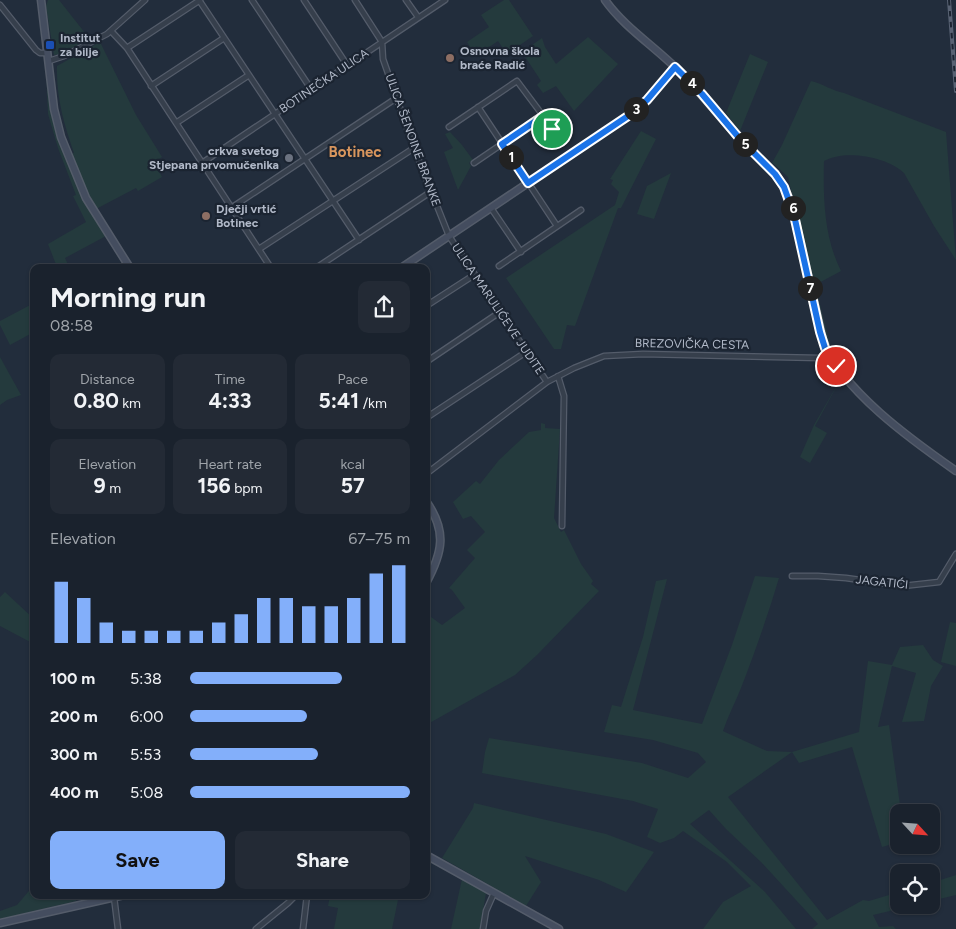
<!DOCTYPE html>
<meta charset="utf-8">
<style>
:root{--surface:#1a222d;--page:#232a35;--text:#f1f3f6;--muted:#9fa4aa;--line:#383f49;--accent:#83affa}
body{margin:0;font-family:Figtree,sans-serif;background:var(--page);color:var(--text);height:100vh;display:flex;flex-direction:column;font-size:19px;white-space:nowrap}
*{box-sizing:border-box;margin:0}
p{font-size:16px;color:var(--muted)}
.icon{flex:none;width:28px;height:28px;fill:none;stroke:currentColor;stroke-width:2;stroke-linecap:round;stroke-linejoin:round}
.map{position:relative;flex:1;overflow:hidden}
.side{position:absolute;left:30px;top:264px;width:400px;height:635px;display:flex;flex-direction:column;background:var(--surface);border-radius:10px;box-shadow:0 1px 4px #0004,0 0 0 1px var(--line)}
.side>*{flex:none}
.needle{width:32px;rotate:116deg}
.fabs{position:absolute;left:890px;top:804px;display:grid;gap:10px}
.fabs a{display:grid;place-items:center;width:50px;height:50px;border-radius:10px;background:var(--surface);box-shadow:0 1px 4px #0004,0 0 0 1px var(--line);font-size:25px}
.pin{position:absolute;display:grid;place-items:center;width:42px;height:42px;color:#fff;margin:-21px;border:2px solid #fff;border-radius:50%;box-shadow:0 1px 5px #0007}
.km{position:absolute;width:25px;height:25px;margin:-12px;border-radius:50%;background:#222;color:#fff;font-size:14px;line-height:25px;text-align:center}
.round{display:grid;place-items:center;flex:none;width:52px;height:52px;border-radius:10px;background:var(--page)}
.overview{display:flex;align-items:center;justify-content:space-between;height:85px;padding:0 20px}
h1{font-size:28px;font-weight:700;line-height:38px}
.metrics{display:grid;grid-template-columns:repeat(3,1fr);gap:8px;height:85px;padding:5px 20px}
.metrics div{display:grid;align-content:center;border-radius:10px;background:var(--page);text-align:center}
.metrics b{font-size:21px;font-weight:700}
.metrics small{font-size:14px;font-weight:400}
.metrics p{font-size:14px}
.chart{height:140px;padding:10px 20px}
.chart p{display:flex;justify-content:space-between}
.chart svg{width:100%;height:90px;margin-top:5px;stroke:var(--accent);stroke-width:6}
.button{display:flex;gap:10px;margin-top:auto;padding:10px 20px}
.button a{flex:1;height:58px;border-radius:10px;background:var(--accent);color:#111;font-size:20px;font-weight:700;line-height:58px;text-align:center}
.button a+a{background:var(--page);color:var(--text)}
ul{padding:0 20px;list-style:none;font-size:16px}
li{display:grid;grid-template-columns:80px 60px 1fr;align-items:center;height:38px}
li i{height:12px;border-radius:6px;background:var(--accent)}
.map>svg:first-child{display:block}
.green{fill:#243a3d}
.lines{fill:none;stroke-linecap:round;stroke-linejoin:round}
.street-casing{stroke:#545c6a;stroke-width:7}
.secondary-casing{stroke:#545c6a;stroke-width:9}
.street{stroke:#363f4c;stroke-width:4.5}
.secondary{stroke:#444d5f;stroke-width:6}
.rail-casing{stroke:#586273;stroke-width:4}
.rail{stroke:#1b2431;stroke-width:2;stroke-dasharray:5.5;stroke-linecap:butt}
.route-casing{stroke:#fff;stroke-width:10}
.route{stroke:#1a73e8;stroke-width:6}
.transit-dot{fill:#1a4fb4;stroke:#1b2431;stroke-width:2}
.education-dot{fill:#8d6e63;stroke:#1b2431;stroke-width:2}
.worship-dot{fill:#6b7280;stroke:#1b2431;stroke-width:2}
.labels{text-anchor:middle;stroke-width:4.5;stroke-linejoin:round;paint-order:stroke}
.poi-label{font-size:12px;font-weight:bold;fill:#b1b9c8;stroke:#1b2431;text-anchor:start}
.street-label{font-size:12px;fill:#b1b9c8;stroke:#1b2431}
.quarter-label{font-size:15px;font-weight:bold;fill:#d7955d;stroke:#1b2431}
</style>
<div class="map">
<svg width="956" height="929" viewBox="0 0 956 929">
<rect width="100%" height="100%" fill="#222d3c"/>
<path class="green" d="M 48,0 L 59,0 L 89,38 L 63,54 L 54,55 L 46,6 Z
M 504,0 L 509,0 L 533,36 L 507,54 L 498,41 L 476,56 L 467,42 L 489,27 L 481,15 Z
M 588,37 L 618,64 L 574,111 L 556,86 L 543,93 L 537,85 L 541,81 L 522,52 L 542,38 L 545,47 L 556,64 Z
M 100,42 L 136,115 L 162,157 L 154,162 L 162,177 L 138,191 L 136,188 L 96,209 L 89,198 L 70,154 L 74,153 C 64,124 56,97 57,66 Z
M 750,54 L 768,62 L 740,131 L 726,113 Z
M 46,71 L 48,73 L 53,120 L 58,137 L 83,200 L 106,236 L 65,258 L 69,267 L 57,267 L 48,244 L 86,222 L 73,196 L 76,195 L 58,148 L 48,114 Z
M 811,81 C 823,84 833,91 844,93 L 946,132 L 956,260 L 934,226 L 904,173 C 888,157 845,149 824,161 C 823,198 824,237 841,271 L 815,285 L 830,344 L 828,345 L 821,322 L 788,177 L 775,165 L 772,163 L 782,145 Z
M 641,131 L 656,139 L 621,208 L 618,208 L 575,326 L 567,325 L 561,349 L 554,349 L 506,278 L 615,205 L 619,192 L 611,184 L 613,180 L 610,179 Z
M 450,132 L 462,145 L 473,160 L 469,163 L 471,166 L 458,190 L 444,152 L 453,148 L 445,134 Z
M 671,173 L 654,219 L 637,214 L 647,186 Z
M 34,303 L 34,332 L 10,345 L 0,325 L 0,321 Z
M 0,357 L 21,395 L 7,400 L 0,405 Z
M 840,380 L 815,426 L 827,433 L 810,463 L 800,457 L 814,425 Z
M 541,423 L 545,424 L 545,428 L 560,429 L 554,518 L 561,532 L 564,530 L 581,564 L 593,581 L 591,584 L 599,591 L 537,655 L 515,675 L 426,725 L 426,626 L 431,617 L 442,625 L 465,608 L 452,590 L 449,588 L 475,558 L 467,550 L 485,532 L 471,516 L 463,519 L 453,502 L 476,481 L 480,484 L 499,460 L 529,432 L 541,430 Z
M 755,576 L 779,578 C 768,615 755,652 741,688 C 735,703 728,716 723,731 L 725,732 L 767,751 L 792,752 L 859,732 L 868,661 L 892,665 L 900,647 L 923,645 L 933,660 L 943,666 L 931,686 L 924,721 L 902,722 L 916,673 L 892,666 L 878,727 L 889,725 L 901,812 L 899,812 L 899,842 L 882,847 L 852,747 L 799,763 L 792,752 L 728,797 L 827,920 L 863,900 L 869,901 L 899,892 L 899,905 L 915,905 L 873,915 L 879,927 L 893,926 L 896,929 L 812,929 L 818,924 L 761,862 L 726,829 L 709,810 L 690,824 L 765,892 L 796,929 L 703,929 L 723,902 L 751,886 L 727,862 L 683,831 L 674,838 L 660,843 L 647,837 L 658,809 L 633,801 L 482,773 L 485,752 L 489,738 L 642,763 L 688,778 L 706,762 L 698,753 L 653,740 L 604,732 L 612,705 L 621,707 L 643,637 L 656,581 L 667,579 L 633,710 L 702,724 L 732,645 Z
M 5,592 L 34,619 L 34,644 L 0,626 L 0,597 Z
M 950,622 L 956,623 L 956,666 L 941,662 Z
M 474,803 L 606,834 L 654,852 L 626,892 L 599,880 L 525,856 L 541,882 L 526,906 L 442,858 L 473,808 Z
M 956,875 L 956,895 L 931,901 L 931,883 Z
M 462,879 L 486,893 L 480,929 L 451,929 Z
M 34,885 L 34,895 L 77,895 L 76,901 L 0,919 L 0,911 L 17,905 Z
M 330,895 L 399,895 L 392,929 L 334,929 L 338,908 L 328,906 Z"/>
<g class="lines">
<defs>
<path id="street" d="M 199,0 L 359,240
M 252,0 L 311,89
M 304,0 L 347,65
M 355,0 L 382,42 L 383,59 L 414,148 L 449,236 L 547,382
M 406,0 L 418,17
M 0,5 L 36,50 L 40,53 L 47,53
M 111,31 L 127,48 L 271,268
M 127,48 L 200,0
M 49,61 L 64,56 L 107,34 L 145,0
M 151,86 L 224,38
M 478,107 L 557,226
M 176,123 L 249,75
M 449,127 L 517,81 L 553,129
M 202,163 L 445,0
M 474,163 L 543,116
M 231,208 L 398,97
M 491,208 L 521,252
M 259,249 L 414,148
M 499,266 L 581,210
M 316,268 L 432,191
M 426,306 L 474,275
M 426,362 L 500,312
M 558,376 L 564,396 L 562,526
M 426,418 L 526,352
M 426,474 L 547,382 L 574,368 L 604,356 L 643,354 L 820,358 L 829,356
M 792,576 L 818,576 L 846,578 L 903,586 L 939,582 L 956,554
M 114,897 L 118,929
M 256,929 L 288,903 L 296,895
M 303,929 L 307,895
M 483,929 L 486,911 L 494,893"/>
<path id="secondary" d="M 41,0 L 54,109 L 61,137 L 86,198 L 130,268
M 605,0 C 624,27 654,46 677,69 C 701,92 721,119 744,143 C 764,164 783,177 792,206 L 823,340 C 841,390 913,441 956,471
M 401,268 L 631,114 L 647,100 L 675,67
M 426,501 C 447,531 443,552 426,583
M 426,855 L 559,929
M 0,923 L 124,895"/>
</defs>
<use href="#street" class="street-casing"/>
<use href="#secondary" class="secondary-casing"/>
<use href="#street" class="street"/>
<use href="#secondary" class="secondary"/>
<defs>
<path id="rail" d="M 949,0 L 956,91"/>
</defs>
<use href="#rail" class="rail-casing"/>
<use href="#rail" class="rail"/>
</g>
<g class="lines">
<defs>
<path id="route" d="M 552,129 L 543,116 L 502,144 L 528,183 L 631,114 L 647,100 L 675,67 L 702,94 L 740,139 L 775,174 L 784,187 L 794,215 L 820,332 L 825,348 L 836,366"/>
</defs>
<use href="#route" class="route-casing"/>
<use href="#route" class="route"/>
</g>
<rect class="transit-dot" x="45" y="40" width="10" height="10" rx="2.5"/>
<g class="education-dot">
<circle cx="450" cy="58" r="5"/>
<circle cx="206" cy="216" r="5"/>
</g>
<circle class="worship-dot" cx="289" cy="158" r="5"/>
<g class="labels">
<g class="poi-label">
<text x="60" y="42">Institut<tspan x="60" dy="14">za bilje</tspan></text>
<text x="460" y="55">Osnovna škola<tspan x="460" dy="14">braće Radić</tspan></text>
<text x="279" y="155" text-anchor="end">crkva svetog<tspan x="279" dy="14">Stjepana prvomučenika</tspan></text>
<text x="216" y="213">Dječji vrtić<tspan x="216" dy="14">Botinec</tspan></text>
</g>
<g class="street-label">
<text transform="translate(324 81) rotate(-34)" y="4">BOTINEČKA ULICA</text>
<text transform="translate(413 140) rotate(70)" y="4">ULICA ŠENOINE BRANKE</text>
<text transform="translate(498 309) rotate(56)" y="4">ULICA MARULIĆEVE JUDITE</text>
<text transform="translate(692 344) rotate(1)" y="4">BREZOVIČKA CESTA</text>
<text transform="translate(882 582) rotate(6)" y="4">JAGATIĆI</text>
</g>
<g class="quarter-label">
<text x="355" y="157">Botinec</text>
</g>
</g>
</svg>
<div class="fabs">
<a><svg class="needle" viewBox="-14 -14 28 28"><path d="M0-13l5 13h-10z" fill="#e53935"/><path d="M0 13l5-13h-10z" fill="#9fa4aa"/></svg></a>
<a><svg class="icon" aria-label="locate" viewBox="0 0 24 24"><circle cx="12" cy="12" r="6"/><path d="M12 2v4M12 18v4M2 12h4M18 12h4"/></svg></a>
</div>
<div class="pin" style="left:552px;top:129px;background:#1e9e55"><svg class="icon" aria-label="arrive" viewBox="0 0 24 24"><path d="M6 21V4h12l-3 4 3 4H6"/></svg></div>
<div class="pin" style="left:836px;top:366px;background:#d93025"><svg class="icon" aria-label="check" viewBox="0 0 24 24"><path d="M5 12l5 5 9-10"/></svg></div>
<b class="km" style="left:511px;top:157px">1</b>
<b class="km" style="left:636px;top:109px">3</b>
<b class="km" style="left:692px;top:83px">4</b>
<b class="km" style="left:745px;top:144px">5</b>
<b class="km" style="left:793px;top:208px">6</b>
<b class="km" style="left:810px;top:288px">7</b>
<section class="side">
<div class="overview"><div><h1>Morning run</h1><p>08:58</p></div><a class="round"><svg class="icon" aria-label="share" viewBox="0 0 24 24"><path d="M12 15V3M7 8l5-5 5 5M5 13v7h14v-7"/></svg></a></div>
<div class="metrics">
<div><p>Distance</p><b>0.80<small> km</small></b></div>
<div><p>Time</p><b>4:33</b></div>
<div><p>Pace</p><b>5:41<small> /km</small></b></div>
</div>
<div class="metrics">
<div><p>Elevation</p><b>9<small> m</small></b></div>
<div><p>Heart rate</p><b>156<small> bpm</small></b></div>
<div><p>kcal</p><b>57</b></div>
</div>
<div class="chart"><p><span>Elevation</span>67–75 m</p>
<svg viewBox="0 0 160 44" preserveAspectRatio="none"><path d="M5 44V14M15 44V22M25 44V34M35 44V38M45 44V38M55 44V38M65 44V38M75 44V34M85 44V30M95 44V22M105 44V22M115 44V26M125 44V26M135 44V22M145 44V10M155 44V6"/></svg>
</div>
<ul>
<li><b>100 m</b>5:38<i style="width:69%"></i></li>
<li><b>200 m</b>6:00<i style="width:53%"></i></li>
<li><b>300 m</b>5:53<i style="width:58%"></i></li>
<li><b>400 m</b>5:08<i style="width:100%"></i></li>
</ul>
<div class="button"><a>Save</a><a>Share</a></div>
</section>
</div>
